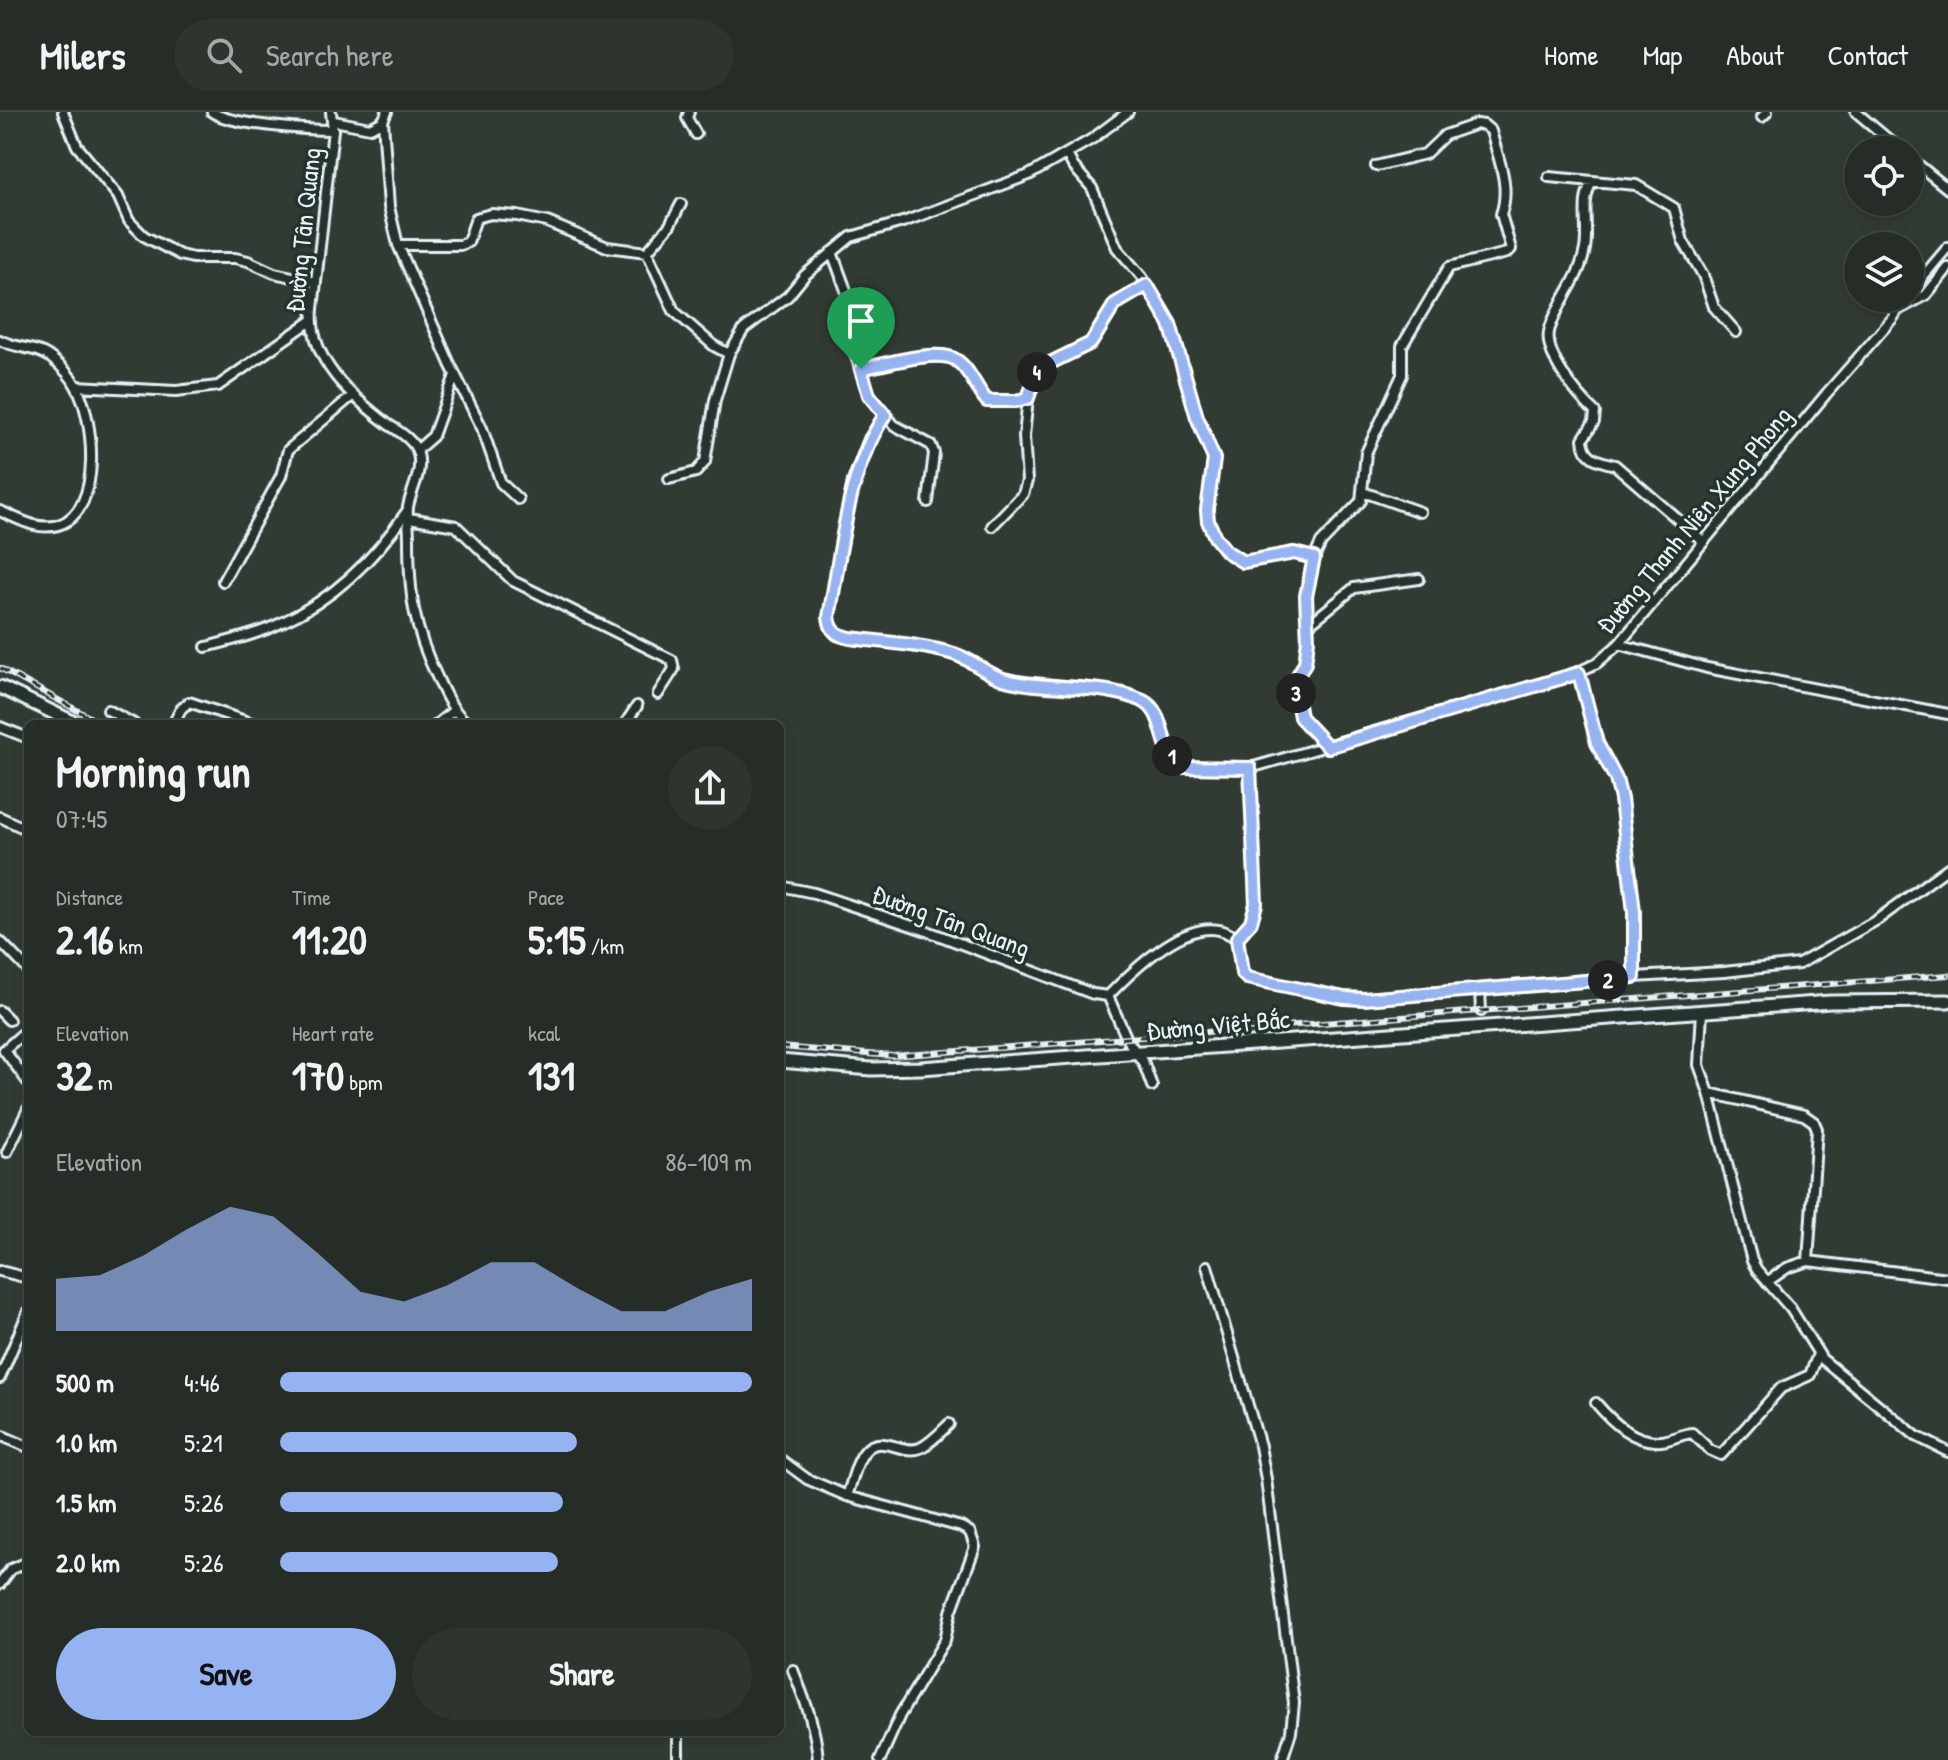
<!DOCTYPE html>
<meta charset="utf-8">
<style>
:root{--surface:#262c26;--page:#2e342e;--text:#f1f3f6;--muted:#a4a7a7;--line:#424843;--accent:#95b2f1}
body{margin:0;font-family:"Patrick Hand",sans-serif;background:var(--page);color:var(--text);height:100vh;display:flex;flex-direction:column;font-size:30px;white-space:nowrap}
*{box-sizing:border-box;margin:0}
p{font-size:26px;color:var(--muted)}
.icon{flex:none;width:44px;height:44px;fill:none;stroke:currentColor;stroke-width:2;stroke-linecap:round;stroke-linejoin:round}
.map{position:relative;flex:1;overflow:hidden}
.panel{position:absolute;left:24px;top:608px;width:760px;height:1016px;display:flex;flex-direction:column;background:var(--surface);border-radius:12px;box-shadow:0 4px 12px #0003,0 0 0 2px var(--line)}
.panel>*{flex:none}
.tools{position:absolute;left:1844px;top:24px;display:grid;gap:16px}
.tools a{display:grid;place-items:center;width:80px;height:80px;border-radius:50%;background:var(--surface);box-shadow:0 4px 12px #0003,0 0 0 2px var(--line);font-size:40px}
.pin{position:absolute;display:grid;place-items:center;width:68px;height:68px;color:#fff;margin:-82px -34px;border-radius:50% 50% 50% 0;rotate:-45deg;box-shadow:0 0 8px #0007}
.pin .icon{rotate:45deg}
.km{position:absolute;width:40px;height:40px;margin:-20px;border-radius:50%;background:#222;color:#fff;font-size:22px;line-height:40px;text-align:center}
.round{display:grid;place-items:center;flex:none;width:84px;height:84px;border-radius:42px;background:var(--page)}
.head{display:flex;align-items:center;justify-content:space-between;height:136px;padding:0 32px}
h1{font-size:44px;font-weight:700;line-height:60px}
.stats{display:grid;grid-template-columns:repeat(3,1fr);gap:12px;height:136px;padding:8px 32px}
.stats div{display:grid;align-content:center}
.stats b{font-size:40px;font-weight:700}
.stats small{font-size:22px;font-weight:400}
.stats p{font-size:22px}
.chart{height:224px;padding:16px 32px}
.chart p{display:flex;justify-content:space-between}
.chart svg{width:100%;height:144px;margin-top:8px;fill:var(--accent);opacity:.7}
.button{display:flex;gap:16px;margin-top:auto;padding:16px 32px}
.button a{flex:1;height:92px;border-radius:48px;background:var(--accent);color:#111;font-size:32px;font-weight:700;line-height:92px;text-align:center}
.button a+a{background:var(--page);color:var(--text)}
ul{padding:0 32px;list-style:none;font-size:26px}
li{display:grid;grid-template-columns:128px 96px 1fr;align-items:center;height:60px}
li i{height:20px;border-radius:10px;background:var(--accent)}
header{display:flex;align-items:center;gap:48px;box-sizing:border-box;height:112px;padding:0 40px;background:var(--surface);border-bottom:2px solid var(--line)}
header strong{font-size:38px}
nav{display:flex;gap:44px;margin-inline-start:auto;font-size:28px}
.search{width:560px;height:72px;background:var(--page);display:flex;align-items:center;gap:20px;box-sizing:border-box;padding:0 28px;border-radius:44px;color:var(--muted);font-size:30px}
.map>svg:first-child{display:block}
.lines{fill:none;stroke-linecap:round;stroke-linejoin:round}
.minor-casing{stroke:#e8f1f8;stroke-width:14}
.secondary-casing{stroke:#e8f1f8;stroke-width:17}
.minor{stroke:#26332d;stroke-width:8}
.secondary{stroke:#26332d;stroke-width:11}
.rail-casing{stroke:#e8f1f8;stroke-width:6}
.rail{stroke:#26332d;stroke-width:3;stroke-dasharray:9;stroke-linecap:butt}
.route-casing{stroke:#fff;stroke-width:16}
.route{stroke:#95b2f1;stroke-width:10}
.labels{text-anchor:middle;stroke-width:7;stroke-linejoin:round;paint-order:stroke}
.street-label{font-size:26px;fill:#e8f1f8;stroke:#26332d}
</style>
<header>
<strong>Milers</strong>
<div class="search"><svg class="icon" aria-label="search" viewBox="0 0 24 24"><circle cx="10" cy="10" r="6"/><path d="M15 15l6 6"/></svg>Search here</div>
<nav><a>Home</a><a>Map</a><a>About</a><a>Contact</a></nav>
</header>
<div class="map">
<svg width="1948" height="1648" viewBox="0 0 1948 1648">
<rect width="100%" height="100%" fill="#323b33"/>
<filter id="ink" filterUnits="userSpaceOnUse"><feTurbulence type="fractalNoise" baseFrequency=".0125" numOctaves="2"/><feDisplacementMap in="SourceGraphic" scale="16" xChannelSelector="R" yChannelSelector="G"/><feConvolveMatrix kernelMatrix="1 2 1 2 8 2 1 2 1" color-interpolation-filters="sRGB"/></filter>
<g filter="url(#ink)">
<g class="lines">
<defs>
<path id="minor" d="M 63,0 L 77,34 L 118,84 L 129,109 L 144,124 L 180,143 L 193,146 L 235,146 L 248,149 L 274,161 L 315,170
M 212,0 C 230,13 309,18 333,18
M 331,0 L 333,18 L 313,197 C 308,248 352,285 389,313 C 400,320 415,329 418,342 C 423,360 411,378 408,395 C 407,405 409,416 409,426 C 409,481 413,516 438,567 C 446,585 453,599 468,612
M 689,0 L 687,6 L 696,22
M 1856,0 L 1901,38
M 1762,5 L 1767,0
M 334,9 L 370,16 L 383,9 L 387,0
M 383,9 L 389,95 L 398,133 L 450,252 L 482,316 L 501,371 L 518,387
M 1067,42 L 1073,54 L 1092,76 L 1117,136 L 1142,165 L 1170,212 L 1197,305 L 1214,347 L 1207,398 L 1208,409 L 1215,425 L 1226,439 L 1243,450 L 1294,441 L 1314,446
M 1910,46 L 1948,77
M 1549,65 L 1636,73 L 1674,96 L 1683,129 L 1703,163 L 1714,195 L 1736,220
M 1592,70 C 1580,90 1589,115 1585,137 C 1580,167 1559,188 1550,216 C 1541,241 1578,284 1595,300 L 1594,310 L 1583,327 C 1584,347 1600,349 1615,353 L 1704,430
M 398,133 L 460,133 L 468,130 L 476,106 L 491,102 L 517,104 L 547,110 L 607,135 L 647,140 L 670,113 L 681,92
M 647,140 L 674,199 L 714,234 L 729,242
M 832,140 L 847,181 L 844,224 L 855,242 L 869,283 L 894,313 L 931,333 L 934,341 L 928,390
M 1910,180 L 1948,135
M 1900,197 L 1926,183 L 1948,156
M 0,228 C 16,237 38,235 51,246 C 60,253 71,264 76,274 C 94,305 104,399 58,413 C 38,419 18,407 0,399
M 861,257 C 881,253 940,236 956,248 C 970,257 976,277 987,289 L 1016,289 L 1028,286
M 76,274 L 176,279 L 218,274 L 311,209
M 885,303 L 869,327 L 853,369 L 829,505 L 831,516 L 837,523 C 875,532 916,531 953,542 C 973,548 988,564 1009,568 C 1048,575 1107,573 1143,589 C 1168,601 1158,644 1184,655 L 1250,656
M 417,338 L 433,324 L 455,263
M 669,367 L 696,360 L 705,350 L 715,288 L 729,242 L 744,217 L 788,184 L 805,163 L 851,125 L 906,109 L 1029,63 L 1092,27 L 1128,0
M 1363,380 L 1420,400
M 409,406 L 456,414 L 513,469 L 672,548 L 674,557 L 658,582
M 992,414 L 1023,382 L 1027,369 L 1024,324 L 1028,286 L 1038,257 L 1091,231 L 1115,192 L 1147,173
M 223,469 L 281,364 L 288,338 L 352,284
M 1307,514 L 1354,476 L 1419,467
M 1619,532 L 1707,556 L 1948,602
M 206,535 C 232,528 259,522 283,510 C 335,486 376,445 407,399
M 1579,561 L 1597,631 L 1616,667 L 1621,687 L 1634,800 L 1634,865
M 108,598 L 134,612
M 173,612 L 181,597 L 189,590 L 254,612
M 437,612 L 453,599
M 625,612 L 637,594
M 0,615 L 28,626
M 1328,635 L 1300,605 L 1294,570 L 1305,551 L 1308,528 L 1306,484 L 1314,446 L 1321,431 L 1361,389 L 1366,341 L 1402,263 L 1402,234 L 1449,155 L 1507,141 L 1511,137 L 1501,102 C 1511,74 1498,46 1491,19 L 1484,13 L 1477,12 L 1445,23 L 1425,42 L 1376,54
M 0,705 L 28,718
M 780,774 L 814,781 L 930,820 L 1093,882 L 1108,884
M 1237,826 L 1242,861 L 1247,866 L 1344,886 L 1364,887 L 1634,865 L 1724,860 L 1799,852 L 1877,808 L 1948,756
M 0,829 L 28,858
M 1480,879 L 1481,899
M 1108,884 C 1131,860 1182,810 1219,818 C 1225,819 1231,823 1237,826 L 1251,810 L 1256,792 L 1250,656 L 1572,563 L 1597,551 L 1619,532 L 1827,281 L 1892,207 L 1906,186
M 1108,884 L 1127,927 L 1144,952 L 1152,974
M 0,899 L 9,908
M 1702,899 L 1699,953 L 1709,981 L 1752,1149 L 1757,1158 L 1791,1197 L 1822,1247 L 1916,1324 L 1948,1340
M 28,917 L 4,938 L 28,970
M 1709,981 L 1804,1003 L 1814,1010 L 1817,1017 L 1808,1149
M 7,1040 L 28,997
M 1207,1154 L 1260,1334 L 1266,1367 L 1294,1591 L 1291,1620 L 1282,1648
M 0,1159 L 28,1166
M 1767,1170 L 1787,1156 L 1808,1149 L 1948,1166
M 0,1266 L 28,1200
M 1596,1291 C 1612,1310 1634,1331 1661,1329 C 1672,1328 1681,1322 1692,1321 L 1710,1338 L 1721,1343 L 1781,1276 L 1810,1263 L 1818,1242
M 0,1323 L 28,1335
M 780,1347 L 807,1367 L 847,1384 L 961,1415 L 970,1420 L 975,1435 L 951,1500 L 945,1528 L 900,1603 L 880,1648
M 847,1384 C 852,1371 856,1348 866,1338 C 881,1322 903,1343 920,1336 C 931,1331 940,1321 949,1312
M 0,1472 L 11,1457 L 28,1450
M 793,1558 C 805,1588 816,1616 818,1648
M 678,1648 L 678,1620"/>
<path id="secondary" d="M 0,575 L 77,612
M 780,949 L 871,957 L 921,956 L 1830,890 L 1948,889"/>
</defs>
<use href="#minor" class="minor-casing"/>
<use href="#secondary" class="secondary-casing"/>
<use href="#minor" class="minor"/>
<use href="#secondary" class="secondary"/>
<defs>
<path id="rail" d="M 0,556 L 102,612
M 780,935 L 893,944 L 1948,863"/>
</defs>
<use href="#rail" class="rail-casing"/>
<use href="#rail" class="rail"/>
</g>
</g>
<g class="lines" filter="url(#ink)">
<defs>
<path id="route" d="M 1147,173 L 1170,212 L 1197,305 L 1214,347 L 1207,398 L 1208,409 L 1215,425 L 1226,439 L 1243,450 L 1294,441 L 1314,446 L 1306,484 L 1308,528 L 1305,551 L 1294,570 L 1300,605 L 1328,635 L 1579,561 L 1597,631 L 1616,667 L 1621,687 L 1634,800 L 1634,865 L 1364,887 L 1344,886 L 1247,866 L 1242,861 L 1237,826 L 1251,810 L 1256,792 L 1250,656 L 1184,655 C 1158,644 1168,601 1143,589 C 1102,570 1046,580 1003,567 C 985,561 971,547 954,542 C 921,532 884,530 850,526 C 836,523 831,519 829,505 C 842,435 846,363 885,303 L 869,283 L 861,257 C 881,253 939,236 956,248 C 970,257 976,277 987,289 L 1016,289 L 1028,286 L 1038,257 L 1091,231 L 1115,192 Z"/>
</defs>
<use href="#route" class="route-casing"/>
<use href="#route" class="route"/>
</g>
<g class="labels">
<g class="street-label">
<text transform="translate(303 118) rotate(-84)" y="9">Đường Tân Quang</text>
<text transform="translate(1694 408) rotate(-50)" y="9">Đường Thanh Niên Xung Phong</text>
<text transform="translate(951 809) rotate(20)" y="9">Đường Tân Quang</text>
<text transform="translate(1218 913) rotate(-5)" y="9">Đường Việt Bắc</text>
</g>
</g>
</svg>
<div class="tools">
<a><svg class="icon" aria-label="locate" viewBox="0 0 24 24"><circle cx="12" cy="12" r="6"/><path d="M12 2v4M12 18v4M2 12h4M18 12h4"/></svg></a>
<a><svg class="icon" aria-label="layers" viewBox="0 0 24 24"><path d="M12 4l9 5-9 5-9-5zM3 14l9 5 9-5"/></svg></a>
</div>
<div class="pin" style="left:861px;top:257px;background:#1e9e55"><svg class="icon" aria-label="arrive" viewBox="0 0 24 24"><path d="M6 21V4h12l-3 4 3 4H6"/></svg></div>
<b class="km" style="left:1172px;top:644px">1</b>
<b class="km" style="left:1608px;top:868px">2</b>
<b class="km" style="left:1296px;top:581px">3</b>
<b class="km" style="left:1037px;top:260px">4</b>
<section class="panel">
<div class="head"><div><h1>Morning run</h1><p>07:45</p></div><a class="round"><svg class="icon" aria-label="share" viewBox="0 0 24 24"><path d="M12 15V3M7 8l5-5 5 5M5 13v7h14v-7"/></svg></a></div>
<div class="stats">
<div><p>Distance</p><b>2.16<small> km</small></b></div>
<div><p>Time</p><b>11:20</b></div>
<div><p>Pace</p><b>5:15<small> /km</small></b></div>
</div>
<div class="stats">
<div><p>Elevation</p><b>32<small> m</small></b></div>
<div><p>Heart rate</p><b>170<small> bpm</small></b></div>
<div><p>kcal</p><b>131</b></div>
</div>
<div class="chart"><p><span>Elevation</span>86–109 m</p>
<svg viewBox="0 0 160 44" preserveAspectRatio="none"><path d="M0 44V28L10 27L20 21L30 13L40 6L50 9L60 20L70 32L80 35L90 30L100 23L110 23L120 31L130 38L140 38L150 32L160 28V44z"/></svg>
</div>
<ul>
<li><b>500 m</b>4:46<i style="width:100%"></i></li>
<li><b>1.0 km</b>5:21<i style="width:63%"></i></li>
<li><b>1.5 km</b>5:26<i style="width:60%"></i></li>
<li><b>2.0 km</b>5:26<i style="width:59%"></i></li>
</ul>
<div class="button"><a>Save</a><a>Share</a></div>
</section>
</div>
